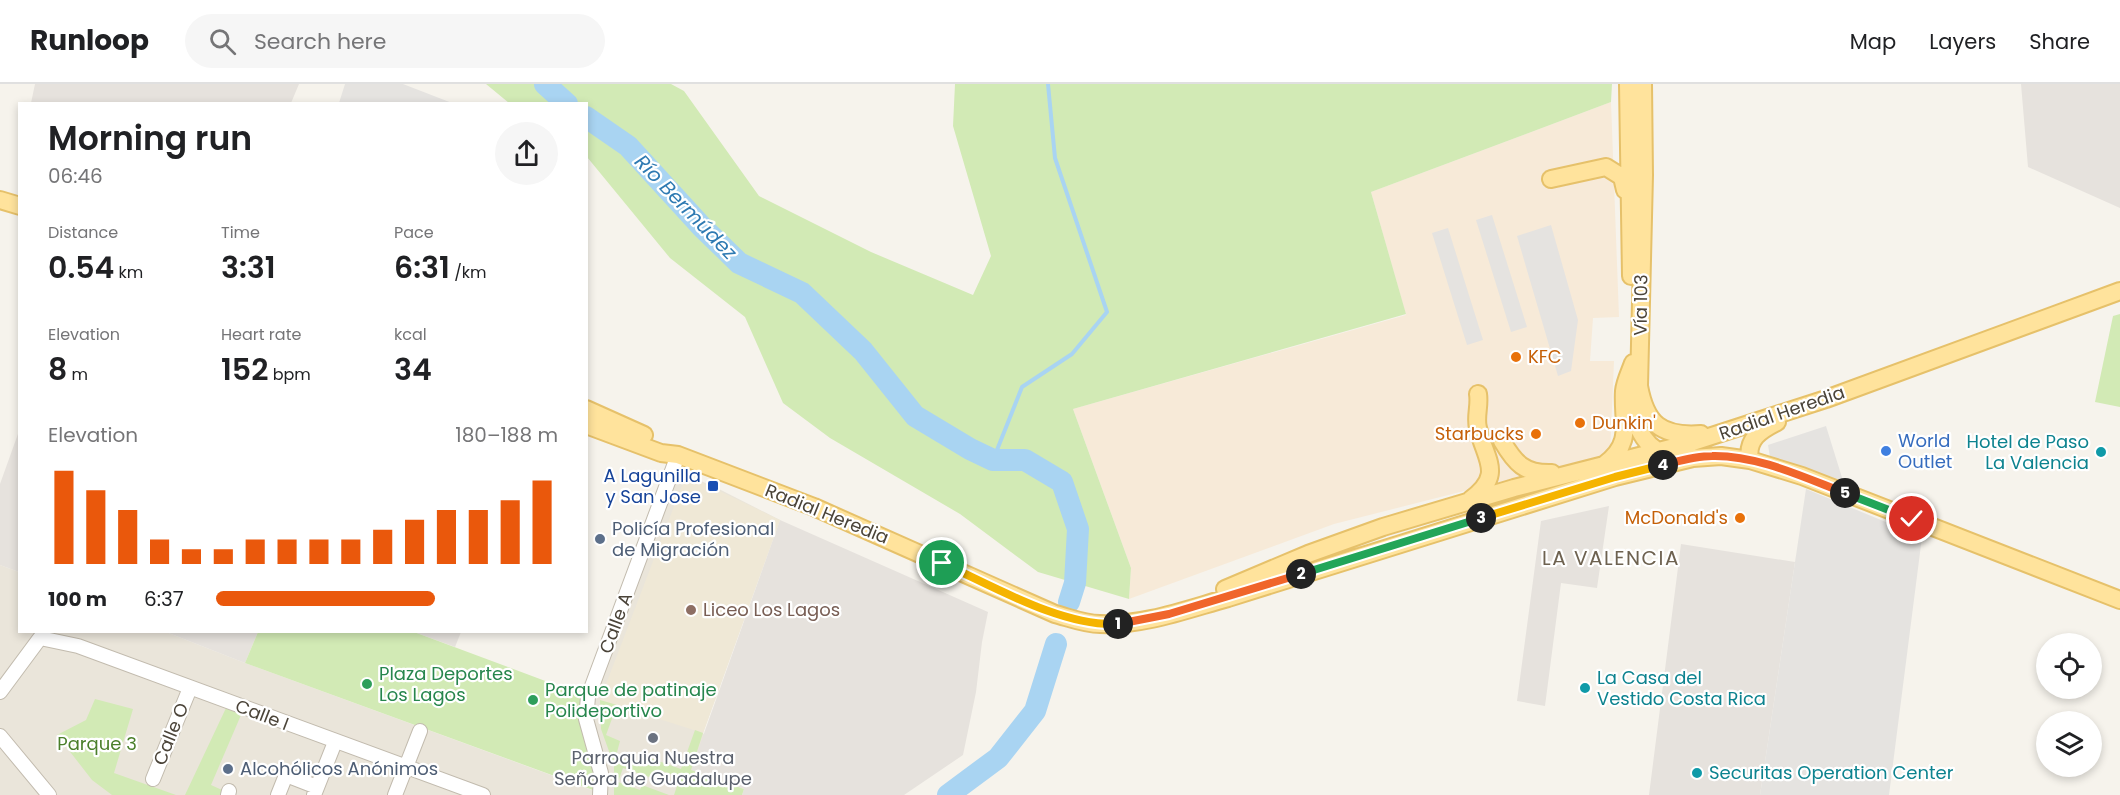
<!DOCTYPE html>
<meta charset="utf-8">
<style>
:root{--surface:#fff;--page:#f6f6f6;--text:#202124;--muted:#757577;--line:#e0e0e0;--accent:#ea580c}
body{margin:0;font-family:Poppins,sans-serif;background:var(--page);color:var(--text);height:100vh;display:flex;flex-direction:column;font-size:22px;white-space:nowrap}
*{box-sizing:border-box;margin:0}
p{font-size:20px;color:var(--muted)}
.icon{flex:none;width:33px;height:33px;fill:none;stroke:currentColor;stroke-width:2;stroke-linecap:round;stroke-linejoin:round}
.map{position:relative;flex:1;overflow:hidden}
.sheet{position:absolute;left:18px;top:18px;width:570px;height:531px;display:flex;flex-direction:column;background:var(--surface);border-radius:0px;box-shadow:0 3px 9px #0003}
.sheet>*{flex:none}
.buttons{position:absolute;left:2036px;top:549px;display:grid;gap:12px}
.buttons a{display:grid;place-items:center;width:66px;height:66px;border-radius:50%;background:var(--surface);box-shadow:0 3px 9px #0003;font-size:30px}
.pin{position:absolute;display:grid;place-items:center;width:51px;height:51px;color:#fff;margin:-26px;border:3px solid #fff;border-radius:50%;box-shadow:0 2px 6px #0007}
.km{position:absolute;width:30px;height:30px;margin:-15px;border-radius:50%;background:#222;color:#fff;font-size:16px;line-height:30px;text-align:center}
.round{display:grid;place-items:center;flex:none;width:63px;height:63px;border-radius:32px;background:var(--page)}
.summary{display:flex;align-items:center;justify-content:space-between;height:102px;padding:0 30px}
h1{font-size:33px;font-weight:600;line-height:45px}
.figures{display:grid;grid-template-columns:repeat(3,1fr);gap:9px;height:102px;padding:6px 30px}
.figures div{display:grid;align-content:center}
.figures b{font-size:30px;font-weight:600}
.figures small{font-size:16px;font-weight:400}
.figures p{font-size:16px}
.chart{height:168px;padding:12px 30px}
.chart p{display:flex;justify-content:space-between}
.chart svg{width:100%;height:108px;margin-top:6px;stroke:var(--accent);stroke-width:6}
ul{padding:0 30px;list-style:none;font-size:20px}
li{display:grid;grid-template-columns:96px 72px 1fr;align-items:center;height:45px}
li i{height:15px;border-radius:8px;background:var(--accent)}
header{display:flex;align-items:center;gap:36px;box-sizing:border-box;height:84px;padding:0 30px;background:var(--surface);border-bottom:2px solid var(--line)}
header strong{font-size:28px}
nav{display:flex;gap:33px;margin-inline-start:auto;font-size:21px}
.search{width:420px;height:54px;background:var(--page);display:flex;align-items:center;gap:15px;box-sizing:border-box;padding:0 21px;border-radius:33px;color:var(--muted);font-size:22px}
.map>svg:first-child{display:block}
.residential{fill:#eae5da}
.commercial{fill:#f7ead8}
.industrial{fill:#e6e2dd}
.education{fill:#efe8d6}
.green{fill:#d2eab5}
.parking{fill:#e5e3e0}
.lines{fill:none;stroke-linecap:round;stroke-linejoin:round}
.stream{stroke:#a9d4f2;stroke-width:4}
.river{stroke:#a9d4f2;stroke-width:22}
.minor-casing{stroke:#c2bbae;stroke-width:16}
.major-casing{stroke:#e6c16a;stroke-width:20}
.minor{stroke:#fff;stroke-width:14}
.major{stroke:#ffe39c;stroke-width:16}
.split-1-casing{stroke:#fff;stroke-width:12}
.split-2-casing{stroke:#fff;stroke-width:12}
.split-3-casing{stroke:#fff;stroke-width:12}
.split-4-casing{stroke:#fff;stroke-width:12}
.split-5-casing{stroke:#fff;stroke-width:12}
.split-6-casing{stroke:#fff;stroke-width:12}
.split-1{stroke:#f5b400;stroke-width:8}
.split-2{stroke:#f0652b;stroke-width:8}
.split-3{stroke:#22a559;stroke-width:8}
.split-4{stroke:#f5b400;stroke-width:8}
.split-5{stroke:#f0652b;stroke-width:8}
.split-6{stroke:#22a559;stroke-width:8}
.food-dot{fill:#e8710a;stroke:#fff;stroke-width:2}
.shop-dot{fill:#3f7fe0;stroke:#fff;stroke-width:2}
.culture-dot{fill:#0f9aa8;stroke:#fff;stroke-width:2}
.transit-dot{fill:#1a4fb4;stroke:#fff;stroke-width:2}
.service-dot{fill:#5c6f8a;stroke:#fff;stroke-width:2}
.education-dot{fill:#8d6e63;stroke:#fff;stroke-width:2}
.leisure-dot{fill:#2e9e5b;stroke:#fff;stroke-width:2}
.worship-dot{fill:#6b7280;stroke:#fff;stroke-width:2}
.labels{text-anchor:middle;stroke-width:4.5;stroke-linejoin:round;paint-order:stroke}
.street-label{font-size:18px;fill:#4b4439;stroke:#fff}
.food-label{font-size:18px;fill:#c56008;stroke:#fff;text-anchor:start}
.shop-label{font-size:18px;fill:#366cbe;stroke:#fff;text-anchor:start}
.culture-label{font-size:18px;fill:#0d838f;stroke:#fff;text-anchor:start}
.transit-label{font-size:18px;fill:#164399;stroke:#fff;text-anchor:end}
.service-label{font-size:18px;fill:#4e5e75;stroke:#fff;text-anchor:start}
.education-label{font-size:18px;fill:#785e54;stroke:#fff;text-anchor:start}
.leisure-label{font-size:18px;fill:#27864d;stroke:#fff;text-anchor:start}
.park-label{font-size:18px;fill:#4a7f2a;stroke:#fff}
.worship-label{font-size:18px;fill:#5b616d;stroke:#fff}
.water-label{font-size:20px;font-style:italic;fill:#2e7ab2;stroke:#fff}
.neighbourhood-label{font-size:20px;letter-spacing:1.5px;fill:#6e6250;stroke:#fff}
</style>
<header>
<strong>Runloop</strong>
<div class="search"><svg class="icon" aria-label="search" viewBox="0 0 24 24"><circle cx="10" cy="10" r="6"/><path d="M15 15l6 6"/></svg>Search here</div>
<nav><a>Map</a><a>Layers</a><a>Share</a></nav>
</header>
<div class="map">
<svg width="2120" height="711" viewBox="0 0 2120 711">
<rect width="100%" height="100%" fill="#f6f3ec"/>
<path class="residential" d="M 672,385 L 715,403 L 780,436 L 703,649 L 742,711 L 0,711 L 0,481 L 19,488 L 20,548 L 166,548 L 245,579 L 600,709 L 586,635 Z"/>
<path class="commercial" d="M 1611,18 L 1619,233 L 1593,234 L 1590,277 L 1614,277 L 1610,370 L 1334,440 L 1129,515 L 1131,484 L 1073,325 L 1406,231 L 1371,108 Z"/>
<path class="industrial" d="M 35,0 L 299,0 L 291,19 L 31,19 Z
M 2021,0 L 2120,0 L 2120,124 L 2028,83 Z
M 19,347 L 19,488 L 0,481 L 0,400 Z
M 1609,422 L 1597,504 L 1561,499 L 1545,622 L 1517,617 L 1541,437 Z
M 780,436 L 988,528 L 982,558 L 976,608 L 963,671 L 904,711 L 742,711 L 744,705 L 691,686 Z
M 1681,460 L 1795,478 L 1760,711 L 1649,711 Z
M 166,548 L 258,548 L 245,579 Z
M 414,548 L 461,548 L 455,563 Z"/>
<path class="education" d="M 686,391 L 780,436 L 703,649 L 600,616 Z"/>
<path class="green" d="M 486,0 L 671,0 L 684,7 L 759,112 L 871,168 L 973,211 L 991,172 L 953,42 L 955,0 L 1612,0 L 1611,18 L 1371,108 L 1406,230 L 1073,325 L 1131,484 L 1129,515 L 1038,488 L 960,430 L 830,354 L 783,319 L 745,233 L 670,174 L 587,73 L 586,20 L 509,19 Z
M 2120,230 L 2120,323 L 2095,318 L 2113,232 Z
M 258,548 L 414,548 L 588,613 L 601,709 L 245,579 Z
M 95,615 L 133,625 L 114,689 L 176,711 L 112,711 L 92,696 L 57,651 L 86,636 Z
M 600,616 L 617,621 L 606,651 L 620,657 L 616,672 L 644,683 L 647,673 L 681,685 L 695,646 L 703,649 L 691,686 L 744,705 L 742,711 L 674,711 L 680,693 L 658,686 L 655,695 L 623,684 L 618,698 L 640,706 L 642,701 L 669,711 L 614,711 L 614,681 L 601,645 Z
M 226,624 L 241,631 L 211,701 L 222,706 L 220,711 L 185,711 Z"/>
<path class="parking" d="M 345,0 L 403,0 L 452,19 L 339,19 Z
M 1492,131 L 1527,243 L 1511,248 L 1476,136 Z
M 1551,141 L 1578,236 L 1571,287 L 1558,292 L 1517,152 Z
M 1448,144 L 1483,256 L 1467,261 L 1432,149 Z
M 1826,342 L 1844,400 L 1770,373 L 1768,361 Z
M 1806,405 L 1922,453 L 1889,711 L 1760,711 Z"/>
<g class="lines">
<path class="stream" d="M 993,376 L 1022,303 L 1072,270 L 1107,228 L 1055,74 L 1048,0"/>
<path class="river" d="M 545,0 L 567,20
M 586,33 L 628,62 L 702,143 L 739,179 L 802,209 L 863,267 L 915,332 L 970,365 L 993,376 L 1025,376 L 1062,398 L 1078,445 L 1075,499 L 1069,518
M 948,711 L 998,674 L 1035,627 L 1056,560"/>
<defs>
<path id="minor" d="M 0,608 L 40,554 L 78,562 L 483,711
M 0,652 L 49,711
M 153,695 L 190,604
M 228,711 L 229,707
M 278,711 L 286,691 L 317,703
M 314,711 L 335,658
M 395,711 L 420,647
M 600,711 L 601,689 L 586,635 L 588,613 L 678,371"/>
<path id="major" d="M 1628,0 L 1631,192
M 1643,0 L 1644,91 L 1639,302 C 1646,340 1661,353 1701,350
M 1551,95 L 1606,83 L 1622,93 L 1625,106
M 0,116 L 20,122
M 1632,307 C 1631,331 1640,362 1665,370
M 586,325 L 644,351
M 586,341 L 661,369 L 678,371 L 814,423 L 1055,530 C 1070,534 1085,540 1100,540 C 1143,542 1188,525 1228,514 L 1615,393 L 1693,374 L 1721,372 L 1750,376 L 1802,392 L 2120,516
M 1502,357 C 1515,379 1524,390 1552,389
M 1750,376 C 1746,355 1761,346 1777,338
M 1605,380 C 1634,359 1622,337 1624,307 C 1625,297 1630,288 1633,279
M 1470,416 C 1505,390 1485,376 1478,344 C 1475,333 1480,322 1478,310
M 1225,505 L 1308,470 L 1383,443 L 1514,404 L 1690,359 L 1826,315 L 2120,207"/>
</defs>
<use href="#minor" class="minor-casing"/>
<use href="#major" class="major-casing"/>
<use href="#minor" class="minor"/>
<use href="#major" class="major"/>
</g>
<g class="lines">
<defs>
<path id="split-1" d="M 942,479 C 993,502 1062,543 1118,540"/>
<path id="split-2" d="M 1118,540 L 1169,530 L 1301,490"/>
<path id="split-3" d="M 1301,490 L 1481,434"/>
<path id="split-4" d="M 1481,434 L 1615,393 L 1663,381"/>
<path id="split-5" d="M 1663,381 C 1679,377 1695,372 1712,372 C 1757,371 1803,393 1845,409"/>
<path id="split-6" d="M 1845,409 L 1912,435"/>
</defs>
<use href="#split-1" class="split-1-casing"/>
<use href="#split-2" class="split-2-casing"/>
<use href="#split-3" class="split-3-casing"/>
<use href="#split-4" class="split-4-casing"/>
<use href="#split-5" class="split-5-casing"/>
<use href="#split-6" class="split-6-casing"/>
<use href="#split-1" class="split-1"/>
<use href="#split-2" class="split-2"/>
<use href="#split-3" class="split-3"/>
<use href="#split-4" class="split-4"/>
<use href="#split-5" class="split-5"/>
<use href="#split-6" class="split-6"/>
</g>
<g class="food-dot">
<circle cx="1516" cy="273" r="6"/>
<circle cx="1580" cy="339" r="6"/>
<circle cx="1536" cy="350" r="6"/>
<circle cx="1740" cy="434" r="6"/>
</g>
<circle class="shop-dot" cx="1886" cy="367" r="6"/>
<g class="culture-dot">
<circle cx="2101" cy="368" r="6"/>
<circle cx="1585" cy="604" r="6"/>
<circle cx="1697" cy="689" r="6"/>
</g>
<rect class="transit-dot" x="707" y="396" width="12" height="12" rx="3"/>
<g class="service-dot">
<circle cx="600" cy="455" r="6"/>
<circle cx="228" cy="685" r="6"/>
</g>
<circle class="education-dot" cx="691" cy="526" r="6"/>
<g class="leisure-dot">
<circle cx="367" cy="600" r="6"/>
<circle cx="533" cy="616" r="6"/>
</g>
<circle class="worship-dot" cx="653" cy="654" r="6"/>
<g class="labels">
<g class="street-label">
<text transform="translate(1641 221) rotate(-89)" y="6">Vía 103</text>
<text transform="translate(1782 329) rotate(-19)" y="6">Radial Heredia</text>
<text transform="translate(827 430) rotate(22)" y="6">Radial Heredia</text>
<text transform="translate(616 539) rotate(-70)" y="6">Calle A</text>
<text transform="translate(262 631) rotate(21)" y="6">Calle I</text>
<text transform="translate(171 650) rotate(-68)" y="6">Calle O</text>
</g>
<g class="food-label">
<text x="1528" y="279">KFC</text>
<text x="1592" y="345">Dunkin'</text>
<text x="1524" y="356" text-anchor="end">Starbucks</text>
<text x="1728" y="440" text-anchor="end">McDonald's</text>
</g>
<g class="shop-label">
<text x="1898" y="363">World<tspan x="1898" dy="21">Outlet</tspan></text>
</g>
<g class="culture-label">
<text x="2089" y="364" text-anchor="end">Hotel de Paso<tspan x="2089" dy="21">La Valencia</tspan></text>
<text x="1597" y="600">La Casa del<tspan x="1597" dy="21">Vestido Costa Rica</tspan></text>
<text x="1709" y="695">Securitas Operation Center</text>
</g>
<g class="transit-label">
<text x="701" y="398">A Lagunilla<tspan x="701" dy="21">y San Jose</tspan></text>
</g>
<g class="service-label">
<text x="612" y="451">Policía Profesional<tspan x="612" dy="21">de Migración</tspan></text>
<text x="240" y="691">Alcohólicos Anónimos</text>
</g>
<g class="education-label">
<text x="703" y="532">Liceo Los Lagos</text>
</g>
<g class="leisure-label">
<text x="379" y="596">Plaza Deportes<tspan x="379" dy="21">Los Lagos</tspan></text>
<text x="545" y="612">Parque de patinaje<tspan x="545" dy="21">Polideportivo</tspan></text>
</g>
<g class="park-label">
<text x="97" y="666">Parque 3</text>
</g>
<g class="worship-label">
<text x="653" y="680">Parroquia Nuestra<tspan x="653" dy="21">Señora de Guadalupe</tspan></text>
</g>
<g class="water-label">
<text transform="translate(686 123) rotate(46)" y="7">Río Bermúdez</text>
</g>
<g class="neighbourhood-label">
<text x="1611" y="481">LA VALENCIA</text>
</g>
</g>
</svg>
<div class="buttons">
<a><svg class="icon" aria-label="locate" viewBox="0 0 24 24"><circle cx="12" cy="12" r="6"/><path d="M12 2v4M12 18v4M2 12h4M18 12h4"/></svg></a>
<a><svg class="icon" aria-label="layers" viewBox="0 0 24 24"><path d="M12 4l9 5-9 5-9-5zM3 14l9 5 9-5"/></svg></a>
</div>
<div class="pin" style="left:942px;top:479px;background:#1e9e55"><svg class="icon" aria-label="arrive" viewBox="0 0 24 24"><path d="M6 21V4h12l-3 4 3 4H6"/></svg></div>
<div class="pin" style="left:1912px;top:435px;background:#d93025"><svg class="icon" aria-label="check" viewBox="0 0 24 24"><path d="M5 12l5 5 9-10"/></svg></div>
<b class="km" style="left:1118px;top:540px">1</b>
<b class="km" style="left:1301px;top:490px">2</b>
<b class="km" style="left:1481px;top:434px">3</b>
<b class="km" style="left:1663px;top:381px">4</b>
<b class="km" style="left:1845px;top:409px">5</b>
<section class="sheet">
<div class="summary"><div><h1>Morning run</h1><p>06:46</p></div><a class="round"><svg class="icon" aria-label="share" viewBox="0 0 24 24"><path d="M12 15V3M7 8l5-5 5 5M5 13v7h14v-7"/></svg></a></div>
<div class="figures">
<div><p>Distance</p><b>0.54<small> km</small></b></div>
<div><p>Time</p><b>3:31</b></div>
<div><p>Pace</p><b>6:31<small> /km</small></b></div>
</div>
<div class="figures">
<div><p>Elevation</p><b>8<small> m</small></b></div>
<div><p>Heart rate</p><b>152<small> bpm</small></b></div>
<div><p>kcal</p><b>34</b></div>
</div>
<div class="chart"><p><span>Elevation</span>180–188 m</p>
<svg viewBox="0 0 160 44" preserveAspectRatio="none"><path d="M5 44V6M15 44V14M25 44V22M35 44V34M45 44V38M55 44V38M65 44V34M75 44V34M85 44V34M95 44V34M105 44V30M115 44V26M125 44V22M135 44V22M145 44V18M155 44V10"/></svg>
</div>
<ul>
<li><b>100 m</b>6:37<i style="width:64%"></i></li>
</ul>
</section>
</div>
